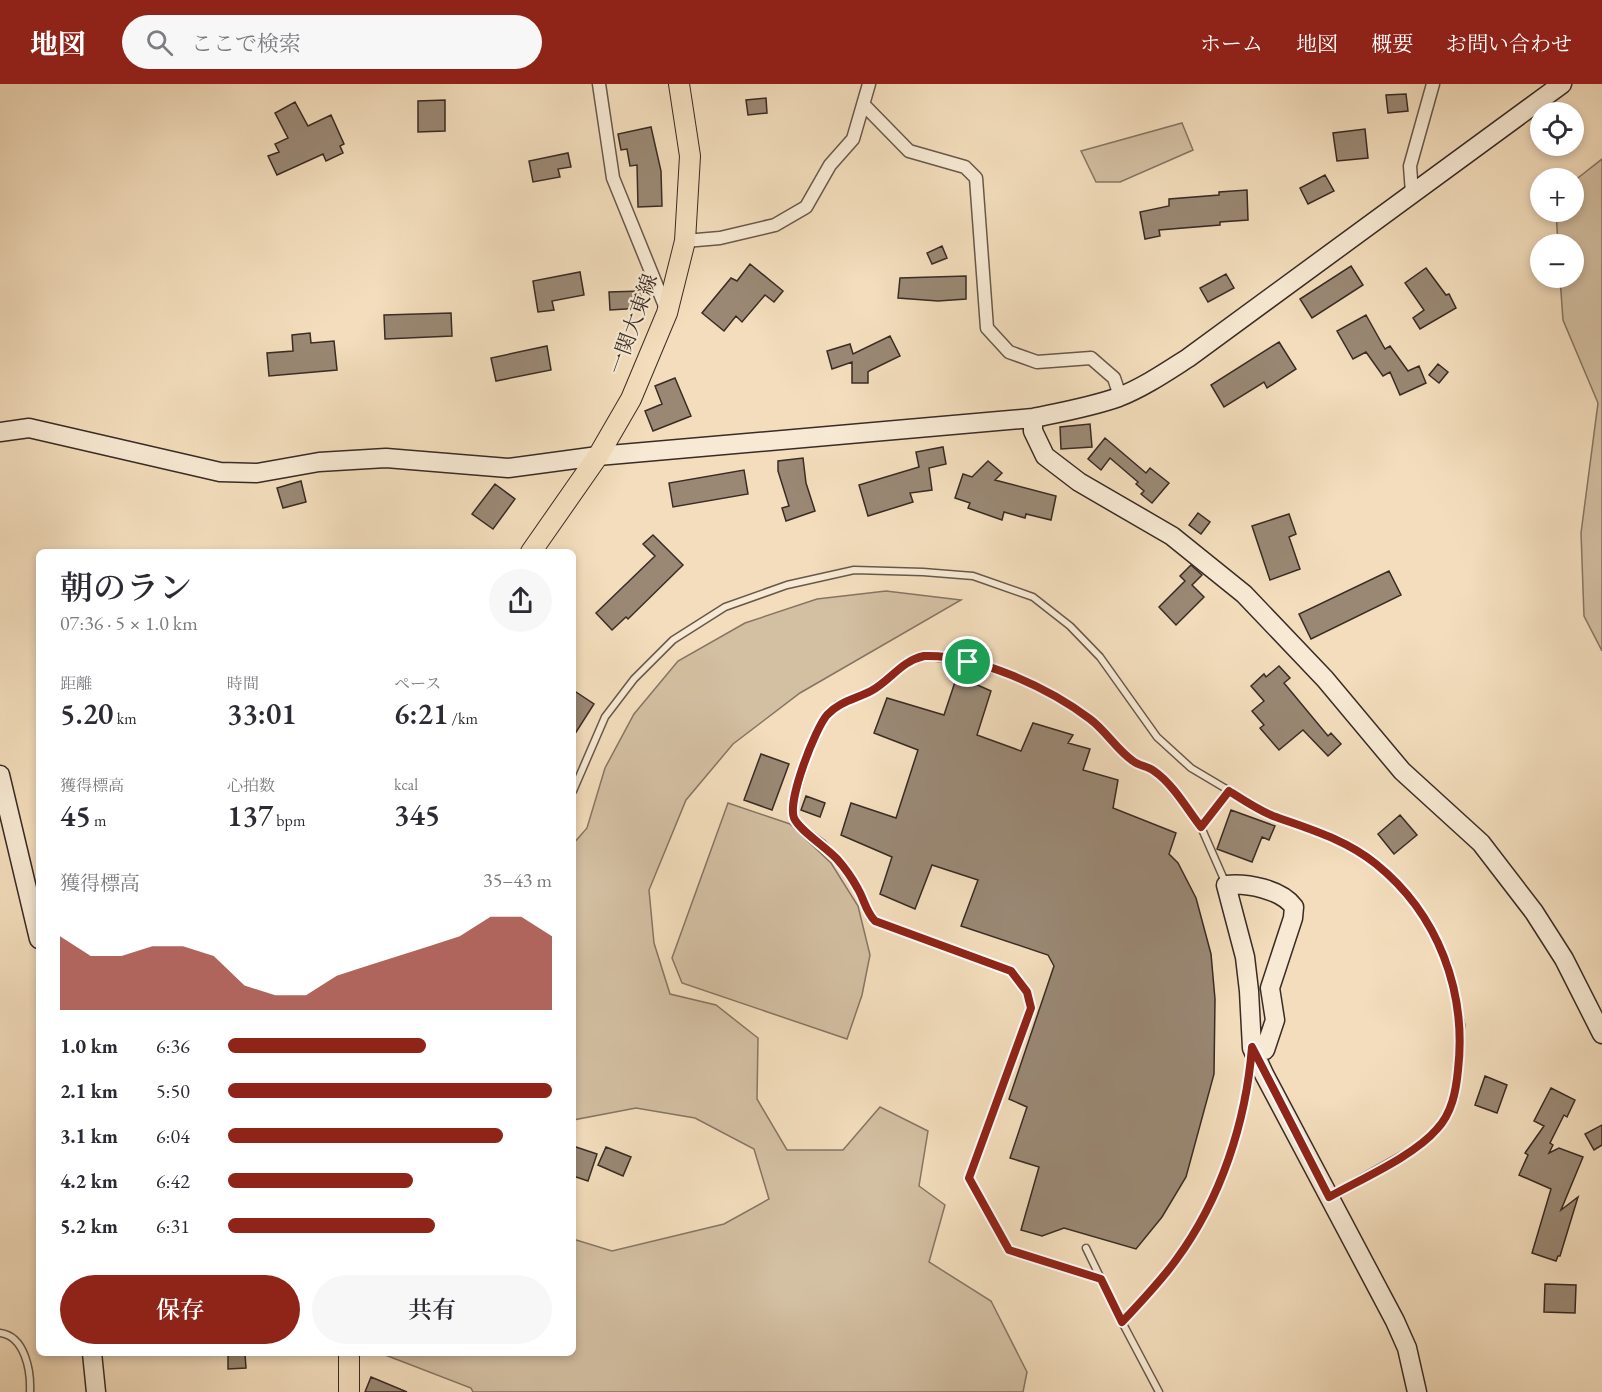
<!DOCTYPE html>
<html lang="ja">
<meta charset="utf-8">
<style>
:root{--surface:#fff;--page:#f7f7f7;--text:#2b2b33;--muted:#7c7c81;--accent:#8f2418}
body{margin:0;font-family:"EB Garamond","Noto Serif JP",serif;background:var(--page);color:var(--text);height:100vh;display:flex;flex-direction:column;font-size:22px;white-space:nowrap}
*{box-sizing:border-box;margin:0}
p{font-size:20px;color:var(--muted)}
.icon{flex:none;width:33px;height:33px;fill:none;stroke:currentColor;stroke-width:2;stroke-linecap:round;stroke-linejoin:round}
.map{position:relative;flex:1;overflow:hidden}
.sheet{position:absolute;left:36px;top:465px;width:540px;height:807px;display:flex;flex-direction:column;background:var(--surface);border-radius:9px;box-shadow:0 3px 9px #0003}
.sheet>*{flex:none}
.buttons{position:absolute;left:1530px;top:18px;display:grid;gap:12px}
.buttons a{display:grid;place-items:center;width:54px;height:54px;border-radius:50%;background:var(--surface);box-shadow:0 3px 9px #0003;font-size:30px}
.pin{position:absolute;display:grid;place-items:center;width:51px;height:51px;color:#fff;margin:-26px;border:3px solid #fff;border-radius:50%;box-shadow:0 2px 6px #0007}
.round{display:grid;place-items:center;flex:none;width:63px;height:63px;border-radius:32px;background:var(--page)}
.overview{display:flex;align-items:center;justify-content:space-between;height:102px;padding:0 24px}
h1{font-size:33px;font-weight:600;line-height:45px}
.metrics{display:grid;grid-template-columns:repeat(3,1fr);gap:9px;height:102px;padding:6px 24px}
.metrics div{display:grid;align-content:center}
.metrics b{font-size:30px;font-weight:600}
.metrics small{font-size:16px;font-weight:400}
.metrics p{font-size:16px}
.chart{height:168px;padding:12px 24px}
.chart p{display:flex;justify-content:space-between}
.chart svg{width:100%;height:108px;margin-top:6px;fill:var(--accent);opacity:.7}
.button{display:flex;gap:12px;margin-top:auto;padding:12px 24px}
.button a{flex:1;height:69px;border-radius:36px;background:var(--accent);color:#fff;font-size:24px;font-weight:600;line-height:69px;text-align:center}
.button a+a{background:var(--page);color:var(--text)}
ul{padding:0 24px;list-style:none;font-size:20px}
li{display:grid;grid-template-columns:96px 72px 1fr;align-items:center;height:45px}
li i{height:15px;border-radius:8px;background:var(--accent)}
header{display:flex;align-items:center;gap:36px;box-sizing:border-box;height:84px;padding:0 30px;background:var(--accent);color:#fff}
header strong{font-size:28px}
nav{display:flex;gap:33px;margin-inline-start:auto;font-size:21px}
.search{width:420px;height:54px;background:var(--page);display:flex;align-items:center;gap:15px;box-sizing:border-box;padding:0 21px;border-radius:33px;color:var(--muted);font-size:22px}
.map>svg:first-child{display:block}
.green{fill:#d3bfa2;stroke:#867564;stroke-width:1.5}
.building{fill:#9a8874;stroke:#392b25;stroke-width:1.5}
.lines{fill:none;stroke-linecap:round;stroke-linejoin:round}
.lane-casing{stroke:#68584b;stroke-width:9}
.street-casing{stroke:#68584b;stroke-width:15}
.secondary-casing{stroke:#392b25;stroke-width:21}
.primary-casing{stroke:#392b25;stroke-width:22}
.lane{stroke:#f7e9d3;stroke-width:6}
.street{stroke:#f7e9d3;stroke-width:12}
.secondary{stroke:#f7e9d3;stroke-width:18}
.primary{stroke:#f3ddbc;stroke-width:20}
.route-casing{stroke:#fff;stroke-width:12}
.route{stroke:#8f2418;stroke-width:8}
.labels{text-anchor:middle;stroke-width:4.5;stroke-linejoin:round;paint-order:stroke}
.street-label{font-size:21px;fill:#392b25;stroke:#f7e9d3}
</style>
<header>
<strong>地図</strong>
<div class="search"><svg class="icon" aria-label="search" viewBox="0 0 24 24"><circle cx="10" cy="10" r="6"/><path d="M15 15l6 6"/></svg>ここで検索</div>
<nav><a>ホーム</a><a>地図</a><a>概要</a><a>お問い合わせ</a></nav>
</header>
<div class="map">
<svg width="1602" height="1308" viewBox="0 0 1602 1308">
<rect width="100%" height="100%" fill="#f3ddbc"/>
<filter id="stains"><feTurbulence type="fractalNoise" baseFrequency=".00333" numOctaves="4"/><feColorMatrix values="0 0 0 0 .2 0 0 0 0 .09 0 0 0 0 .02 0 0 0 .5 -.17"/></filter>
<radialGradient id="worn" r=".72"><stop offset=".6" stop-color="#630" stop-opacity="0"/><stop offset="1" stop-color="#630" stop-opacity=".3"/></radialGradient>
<path class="green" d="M 1182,39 L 1193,66 L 1120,98 L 1096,98 L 1081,67 Z
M 1602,75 L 1602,567 L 1584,532 L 1581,449 L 1598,319 L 1563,236 L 1560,194 L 1574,194 L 1574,160 L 1558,160 L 1556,128 L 1574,128 L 1574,97 Z
M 886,507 L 961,516 L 800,609 L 733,660 L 686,716 L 649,806 L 654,859 L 670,910 L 716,921 L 758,954 L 757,1015 L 787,1066 L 843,1066 L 880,1023 L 928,1047 L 919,1102 L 945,1121 L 929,1178 L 991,1217 L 1027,1288 L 1023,1308 L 473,1308 L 471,1304 L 380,1269 L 573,1269 L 573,1155 L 612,1167 L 724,1140 L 769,1115 L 754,1065 L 695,1034 L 636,1024 L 573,1036 L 573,760 L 587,744 L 605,684 L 634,630 L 678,577 L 745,539 L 817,515 Z
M 728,719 L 790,740 L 831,779 L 858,822 L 870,871 L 862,911 L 847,955 L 682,899 L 672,874 Z"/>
<path class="building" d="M 1406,10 L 1408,27 L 1388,29 L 1386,11 Z
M 766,14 L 767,29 L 748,31 L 746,16 Z
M 445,16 L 445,47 L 418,48 L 418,17 Z
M 295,18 L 308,42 L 331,31 L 344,60 L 340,62 L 343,69 L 326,77 L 323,70 L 277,91 L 268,72 L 279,68 L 275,60 L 288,54 L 275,29 Z
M 651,43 L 661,87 L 662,122 L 638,123 L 637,81 L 630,82 L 627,65 L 621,66 L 618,50 Z
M 1365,45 L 1368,74 L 1337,77 L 1333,49 Z
M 568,69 L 571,83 L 558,85 L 560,93 L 533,98 L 529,77 Z
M 1325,91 L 1334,107 L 1308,120 L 1300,104 Z
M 1247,106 L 1248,136 L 1220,138 L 1220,141 L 1159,146 L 1160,152 L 1145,155 L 1140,128 L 1169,122 L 1169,115 L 1219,111 L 1219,108 Z
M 942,162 L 947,174 L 932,180 L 927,169 Z
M 750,180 L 783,207 L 774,218 L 765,211 L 742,238 L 736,232 L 724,247 L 702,229 L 731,194 L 737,197 Z
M 1351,182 L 1363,201 L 1312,234 L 1300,215 Z
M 1426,184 L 1446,211 L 1449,210 L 1456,224 L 1420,245 L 1413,234 L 1424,226 L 1405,199 Z
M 580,188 L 584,211 L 552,217 L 554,226 L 538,228 L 533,197 Z
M 1226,190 L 1234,204 L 1208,218 L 1200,204 Z
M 966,192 L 966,215 L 938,217 L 898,214 L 900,194 Z
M 641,207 L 642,224 L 610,226 L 609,208 Z
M 451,229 L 452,252 L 385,255 L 384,231 Z
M 1366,231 L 1385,265 L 1390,262 L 1408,287 L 1419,282 L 1426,299 L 1400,311 L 1390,288 L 1383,292 L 1366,268 L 1353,275 L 1337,247 Z
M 310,249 L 311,259 L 334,257 L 337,286 L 269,292 L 267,269 L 293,267 L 292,251 Z
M 890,252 L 900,272 L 871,286 L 868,288 L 868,299 L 852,299 L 852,278 L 832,285 L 827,267 L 850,260 L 853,270 Z
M 1279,258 L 1296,285 L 1267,304 L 1264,298 L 1224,323 L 1211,301 Z
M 547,262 L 551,286 L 496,297 L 491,274 Z
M 1438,280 L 1448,288 L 1439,299 L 1429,291 Z
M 675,294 L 691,332 L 653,347 L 645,327 L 662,320 L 655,302 Z
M 1090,340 L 1092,363 L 1061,365 L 1060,343 Z
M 1105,354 L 1146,389 L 1150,384 L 1169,399 L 1152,419 L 1141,410 L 1144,407 L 1136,400 L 1138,398 L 1110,374 L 1101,386 L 1088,375 Z
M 943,363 L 946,380 L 929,384 L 932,406 L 910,409 L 913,418 L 868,432 L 859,401 L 919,383 L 916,368 Z
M 803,374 L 806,399 L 815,427 L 786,437 L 782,424 L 789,422 L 778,387 L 778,377 Z
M 988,377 L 1002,389 L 995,396 L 1056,412 L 1051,436 L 1026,430 L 1025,434 L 1004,428 L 1002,436 L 968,424 L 970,419 L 955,414 L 963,390 L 972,393 Z
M 744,386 L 748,410 L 673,423 L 669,399 Z
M 301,397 L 306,418 L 283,424 L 277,404 Z
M 495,400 L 515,415 L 493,445 L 472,430 Z
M 1198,429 L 1210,438 L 1201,450 L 1189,441 Z
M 1289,430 L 1296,450 L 1289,453 L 1300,485 L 1270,496 L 1252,442 Z
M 653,451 L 683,481 L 628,535 L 626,533 L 612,546 L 596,529 L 655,472 L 643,460 Z
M 1191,481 L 1202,491 L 1192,501 L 1204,513 L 1176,541 L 1159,523 L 1185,497 L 1180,492 Z
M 1389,487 L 1401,511 L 1311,555 L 1299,530 Z
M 1279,582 L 1290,594 L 1284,599 L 1328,652 L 1331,649 L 1341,660 L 1328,672 L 1303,646 L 1279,666 L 1260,644 L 1264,641 L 1252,627 L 1264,617 L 1251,602 L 1264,590 L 1266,593 Z
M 957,592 L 991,607 L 977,651 L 1021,667 L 1033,639 L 1073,651 L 1068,659 L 1090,665 L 1083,686 L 1118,696 L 1113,724 L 1176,749 L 1169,770 L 1178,779 L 1196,814 L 1211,870 L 1215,915 L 1214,990 L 1186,1093 L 1162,1133 L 1136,1165 L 1064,1144 L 1042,1152 L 1021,1146 L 1039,1083 L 1010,1074 L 1027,1023 L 1009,1015 L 1054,882 L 1048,871 L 961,842 L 978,796 L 932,781 L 915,825 L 880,810 L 892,773 L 841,751 L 851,719 L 896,734 L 918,666 L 874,649 L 887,614 L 944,631 Z
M 573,606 L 594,620 L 573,653 Z
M 761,670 L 789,680 L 772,726 L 744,716 Z
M 806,712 L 825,719 L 820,733 L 801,726 Z
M 1231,726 L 1275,742 L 1269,756 L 1262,753 L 1252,778 L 1217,765 Z
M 1400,731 L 1417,751 L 1394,770 L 1378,750 Z
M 1485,992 L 1507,1001 L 1497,1029 L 1475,1021 Z
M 1551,1004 L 1575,1016 L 1567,1033 L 1564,1031 L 1550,1059 L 1553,1061 L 1549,1069 L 1559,1064 L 1583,1073 L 1561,1126 L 1578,1113 L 1560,1172 L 1558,1172 L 1556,1177 L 1532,1169 L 1551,1105 L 1519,1091 L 1528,1071 L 1525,1069 L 1544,1042 L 1534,1037 Z
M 1602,1041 L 1602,1061 L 1594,1066 L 1585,1050 Z
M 573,1062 L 597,1070 L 588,1097 L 573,1092 Z
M 606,1063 L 631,1073 L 623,1092 L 598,1081 Z
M 1545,1200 L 1576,1201 L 1575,1229 L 1544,1228 Z
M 245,1270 L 246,1284 L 228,1285 L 228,1271 Z
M 371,1293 L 407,1308 L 365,1308 Z"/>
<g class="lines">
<defs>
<path id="lane" d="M 573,707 L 605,633 L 634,595 L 673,556 L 725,523 L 787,501 L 854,486 L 923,488 L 973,492 L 1033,513 L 1070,542 L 1100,573 L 1157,653 L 1191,684 L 1270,731 L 1320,748 L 1343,758 L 1374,778 L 1401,802 L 1432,845 L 1448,880 L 1461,941 L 1455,1013 L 1438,1045 L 1415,1064 L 1332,1111
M 1201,743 L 1229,707
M 1086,1164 L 1122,1238
M 1101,1195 L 1009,1166 L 969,1094 L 1031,924 L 1027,908 L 1011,887 L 875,837 L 870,833 L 858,804 L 847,787 L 822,759 L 799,742 L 794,733 L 792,723 L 808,669 L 826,632 L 837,621 L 872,606 L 905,579 L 924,572 L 967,578 L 1007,590 L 1046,607 L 1091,636 L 1133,678 L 1153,686 L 1169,702 L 1201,743 L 1226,800
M 0,1249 C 25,1252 31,1287 30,1308
M 1159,1308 L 1122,1238 C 1141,1218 1161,1198 1177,1175 C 1218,1118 1245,1044 1251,974"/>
<path id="street" d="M 599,0 L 613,94 L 667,227
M 863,20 L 909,67 L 965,83 L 976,94 L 987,244 L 1009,268 L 1037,278 L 1091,274 L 1114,294 L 1120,312
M 1412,109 L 1410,82 L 1433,0
M 685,157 L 720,154 L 775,141 L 806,123 L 830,81 L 853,55 L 869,0"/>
<path id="secondary" d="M 1033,334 L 1033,347 L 1045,372 L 1079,398 L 1172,452 L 1244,510 L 1325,595 L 1402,687 L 1481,759 L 1534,828 L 1564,875 L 1602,950
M 0,348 L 29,344 L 220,388 L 257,389 L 319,378 L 386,374 L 508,384 L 598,372 L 1033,334 C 1062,328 1091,323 1119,313 C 1144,303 1166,288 1188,274 L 1562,0
M 0,691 L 39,855
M 1252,964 L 1265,966 L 1275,936 L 1270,904 L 1293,834 L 1294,823 C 1281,805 1247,799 1226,801 L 1245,873 L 1249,907 L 1252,964 L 1264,990 L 1395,1237 L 1407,1264 L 1417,1308
M 92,1269 L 96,1308"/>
<path id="primary" d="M 531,468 L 598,372 L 631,315 L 667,229 L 685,157 L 690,72 L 679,0
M 349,1308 L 349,1269"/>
</defs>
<use href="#lane" class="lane-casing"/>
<use href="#street" class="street-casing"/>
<use href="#secondary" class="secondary-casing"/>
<use href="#primary" class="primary-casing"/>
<use href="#lane" class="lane"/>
<use href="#street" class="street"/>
<use href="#secondary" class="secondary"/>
<use href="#primary" class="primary"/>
</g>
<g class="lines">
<defs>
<path id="route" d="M 924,572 C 977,570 1049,604 1090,635 C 1106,647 1117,666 1133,677 C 1139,682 1148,682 1154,687 C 1173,700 1187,725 1201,743 L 1229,707 C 1243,716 1258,726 1273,732 C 1309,745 1345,755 1376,780 C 1438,830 1467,907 1458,986 C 1456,1007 1452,1029 1437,1045 C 1414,1072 1361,1095 1329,1113 L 1252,963 C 1246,1038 1221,1115 1176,1176 C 1160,1198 1141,1218 1122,1238 L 1101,1195 L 1009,1166 L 969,1094 L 1031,924 L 1027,908 L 1011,887 L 875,837 C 866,828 864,815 858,805 C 852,794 845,784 837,775 C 826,763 799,746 794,734 C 787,717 815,645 827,631 C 840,617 856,615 871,607 C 891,596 901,577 924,572 Z"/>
</defs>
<use href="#route" class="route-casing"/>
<use href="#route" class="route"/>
</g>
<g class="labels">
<g class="street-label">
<text transform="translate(633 240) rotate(-70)" y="7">一関大東線</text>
</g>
</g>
<rect width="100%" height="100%" filter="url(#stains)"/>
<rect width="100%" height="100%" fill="url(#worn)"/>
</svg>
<div class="buttons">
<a><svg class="icon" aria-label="locate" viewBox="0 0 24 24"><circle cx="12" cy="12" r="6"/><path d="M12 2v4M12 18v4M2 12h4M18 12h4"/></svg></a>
<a>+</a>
<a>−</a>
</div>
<div class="pin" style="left:968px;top:578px;background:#1e9e55"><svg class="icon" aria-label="arrive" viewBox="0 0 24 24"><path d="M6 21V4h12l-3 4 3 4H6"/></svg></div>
<section class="sheet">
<div class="overview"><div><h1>朝のラン</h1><p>07:36 · 5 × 1.0 km</p></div><a class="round"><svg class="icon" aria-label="share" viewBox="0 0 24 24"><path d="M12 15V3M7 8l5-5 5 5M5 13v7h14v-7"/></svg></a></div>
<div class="metrics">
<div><p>距離</p><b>5.20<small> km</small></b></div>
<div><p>時間</p><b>33:01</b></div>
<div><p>ペース</p><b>6:21<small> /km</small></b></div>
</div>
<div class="metrics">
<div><p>獲得標高</p><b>45<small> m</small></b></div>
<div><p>心拍数</p><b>137<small> bpm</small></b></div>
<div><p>kcal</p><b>345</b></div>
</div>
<div class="chart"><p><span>獲得標高</span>35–43 m</p>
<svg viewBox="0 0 160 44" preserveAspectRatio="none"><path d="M0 44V14L10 22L20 22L30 18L40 18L50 22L60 34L70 38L80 38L90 30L100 26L110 22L120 18L130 14L140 6L150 6L160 14V44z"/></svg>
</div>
<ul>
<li><b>1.0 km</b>6:36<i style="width:61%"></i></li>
<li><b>2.1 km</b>5:50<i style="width:100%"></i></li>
<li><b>3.1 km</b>6:04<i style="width:85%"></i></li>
<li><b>4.2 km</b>6:42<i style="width:57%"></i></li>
<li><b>5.2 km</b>6:31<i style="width:64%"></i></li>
</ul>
<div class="button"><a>保存</a><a>共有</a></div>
</section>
</div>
